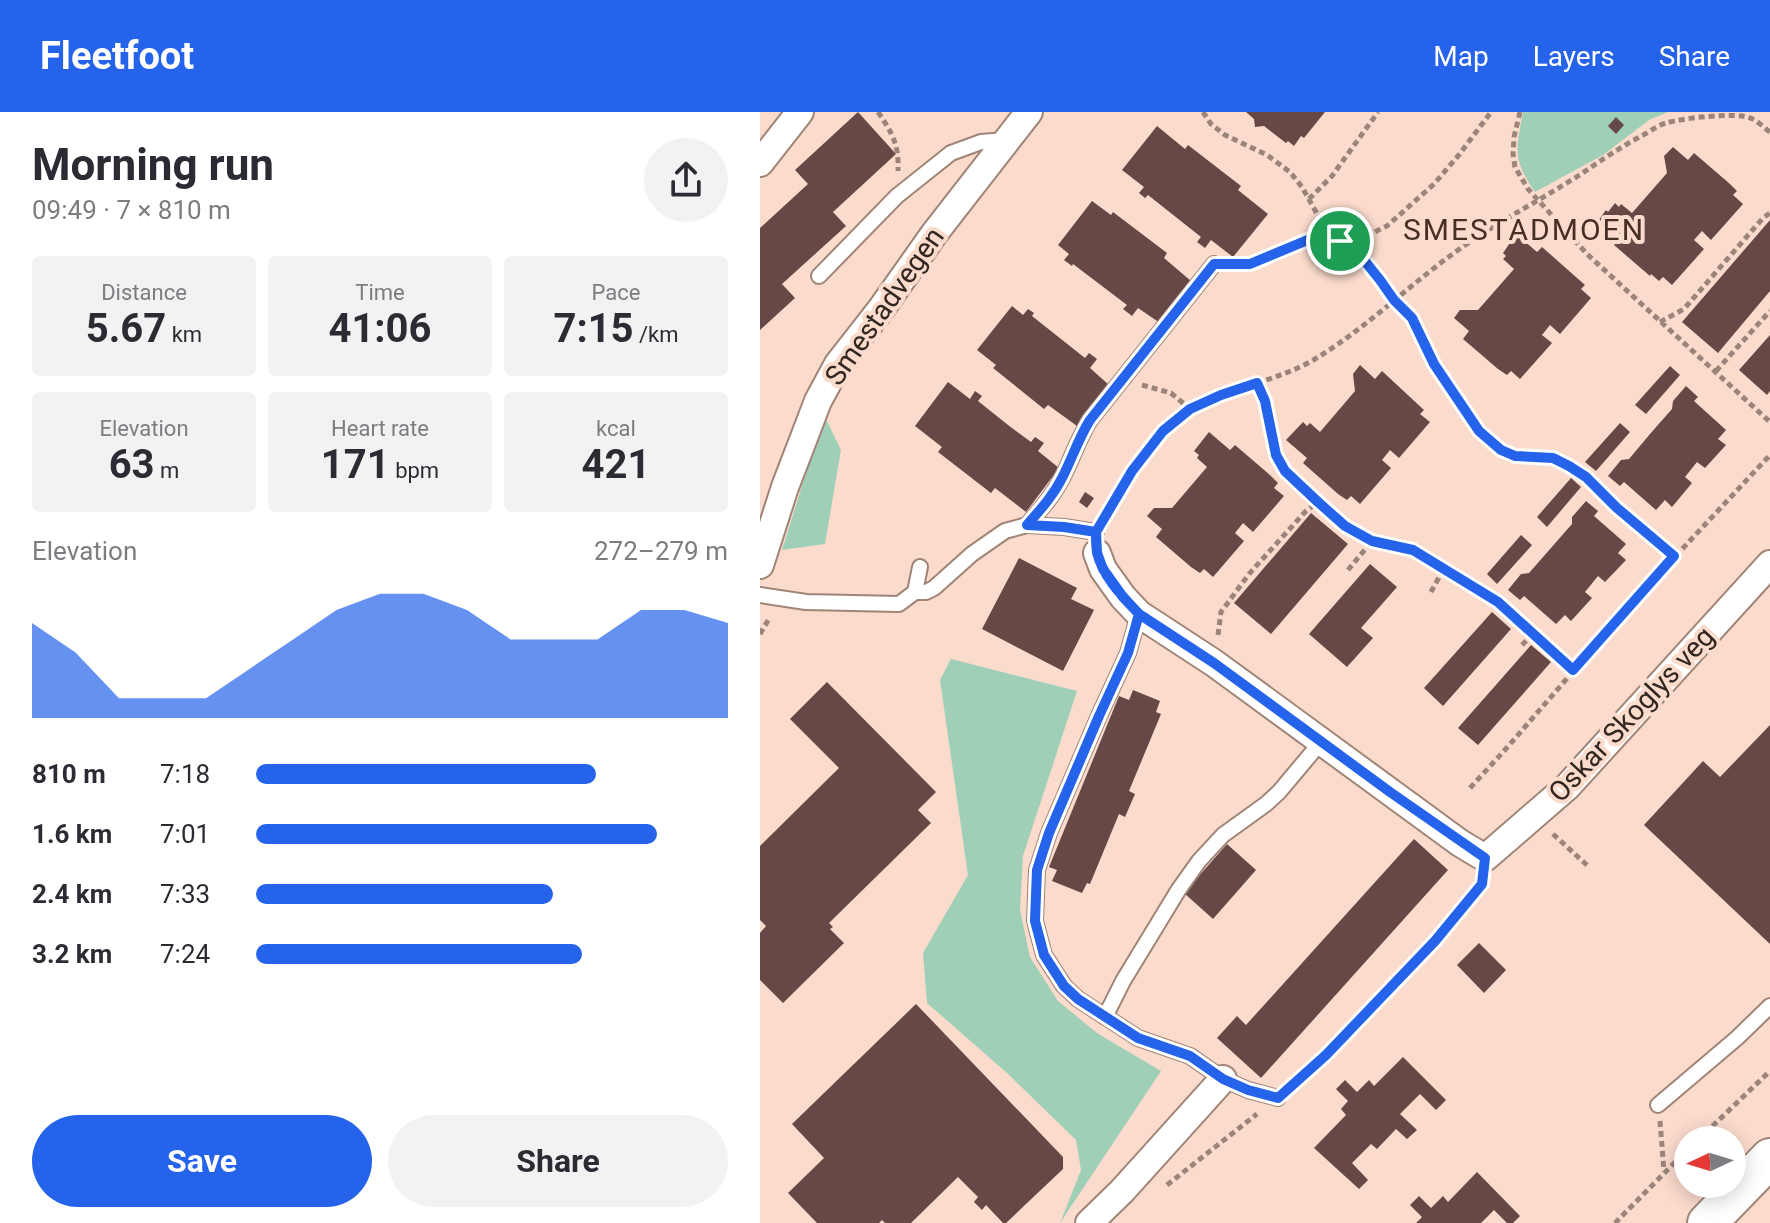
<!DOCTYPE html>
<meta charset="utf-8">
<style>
:root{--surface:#fff;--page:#f2f2f3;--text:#2b2b33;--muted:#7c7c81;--accent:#2563eb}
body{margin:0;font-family:Roboto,sans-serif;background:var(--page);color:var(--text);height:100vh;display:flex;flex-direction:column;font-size:30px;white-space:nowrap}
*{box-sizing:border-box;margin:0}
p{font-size:26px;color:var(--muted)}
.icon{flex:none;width:44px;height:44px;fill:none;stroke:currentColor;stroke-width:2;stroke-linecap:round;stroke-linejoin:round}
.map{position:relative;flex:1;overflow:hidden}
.sheet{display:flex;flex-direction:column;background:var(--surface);width:760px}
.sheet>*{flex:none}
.needle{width:52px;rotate:266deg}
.buttons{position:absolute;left:914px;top:1014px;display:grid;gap:16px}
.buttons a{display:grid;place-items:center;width:72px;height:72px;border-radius:50%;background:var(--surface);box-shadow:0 4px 20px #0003;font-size:40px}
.pin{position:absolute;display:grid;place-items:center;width:68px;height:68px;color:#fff;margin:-34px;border:4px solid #fff;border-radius:50%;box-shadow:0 2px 8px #0007}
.round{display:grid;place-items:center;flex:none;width:84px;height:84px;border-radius:42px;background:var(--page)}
.summary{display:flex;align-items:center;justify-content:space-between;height:136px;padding:0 32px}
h1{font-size:44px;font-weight:700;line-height:60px}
.stats{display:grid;grid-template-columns:repeat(3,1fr);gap:12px;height:136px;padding:8px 32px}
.stats div{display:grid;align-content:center;border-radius:8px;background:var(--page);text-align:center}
.stats b{font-size:40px;font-weight:700}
.stats small{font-size:22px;font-weight:400}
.stats p{font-size:22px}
.chart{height:224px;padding:16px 32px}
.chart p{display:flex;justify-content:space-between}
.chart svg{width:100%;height:144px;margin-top:8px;fill:var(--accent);opacity:.7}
.button{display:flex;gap:16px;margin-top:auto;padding:16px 32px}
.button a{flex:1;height:92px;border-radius:48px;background:var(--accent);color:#fff;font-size:32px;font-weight:700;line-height:92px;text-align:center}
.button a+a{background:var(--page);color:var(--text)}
ul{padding:0 32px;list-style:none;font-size:26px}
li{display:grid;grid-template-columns:128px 96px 1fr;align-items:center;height:60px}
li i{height:20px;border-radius:10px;background:var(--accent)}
header{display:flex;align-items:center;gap:48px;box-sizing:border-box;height:112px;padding:0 40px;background:var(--accent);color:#fff}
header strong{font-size:38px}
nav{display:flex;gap:44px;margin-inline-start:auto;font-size:28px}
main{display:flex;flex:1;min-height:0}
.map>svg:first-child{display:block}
.green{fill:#a0cfb7}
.building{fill:#664847}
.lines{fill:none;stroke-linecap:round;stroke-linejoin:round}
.service-casing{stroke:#a08476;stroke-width:18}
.minor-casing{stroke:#a08476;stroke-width:30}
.secondary-casing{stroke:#a08476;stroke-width:42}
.path{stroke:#9b857b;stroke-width:5;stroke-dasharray:6 4;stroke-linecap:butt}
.service{stroke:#fff;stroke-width:14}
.minor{stroke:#fff;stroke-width:26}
.secondary{stroke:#fff;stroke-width:38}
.route-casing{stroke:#fff;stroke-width:16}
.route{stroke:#2563eb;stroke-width:10}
.labels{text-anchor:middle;stroke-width:8;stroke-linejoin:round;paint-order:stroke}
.street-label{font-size:28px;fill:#312620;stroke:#fbdbcc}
.neighbourhood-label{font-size:30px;letter-spacing:2px;fill:#472f23;stroke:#fbdbcc}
</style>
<header>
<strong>Fleetfoot</strong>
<nav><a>Map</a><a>Layers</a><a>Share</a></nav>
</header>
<main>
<section class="sheet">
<div class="summary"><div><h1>Morning run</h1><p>09:49 · 7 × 810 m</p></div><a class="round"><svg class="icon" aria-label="share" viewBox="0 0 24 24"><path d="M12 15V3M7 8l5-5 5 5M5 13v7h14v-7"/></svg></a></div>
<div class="stats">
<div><p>Distance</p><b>5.67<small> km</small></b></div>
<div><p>Time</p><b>41:06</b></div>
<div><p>Pace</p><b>7:15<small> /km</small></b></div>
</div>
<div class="stats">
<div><p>Elevation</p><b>63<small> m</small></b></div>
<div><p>Heart rate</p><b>171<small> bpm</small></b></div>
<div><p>kcal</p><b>421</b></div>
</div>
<div class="chart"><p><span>Elevation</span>272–279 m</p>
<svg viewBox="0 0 160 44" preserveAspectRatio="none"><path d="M0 44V15L10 24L20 38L30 38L40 38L50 29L60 20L70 11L80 6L90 6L100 11L110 20L120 20L130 20L140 11L150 11L160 15V44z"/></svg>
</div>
<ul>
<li><b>810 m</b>7:18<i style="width:72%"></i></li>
<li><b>1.6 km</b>7:01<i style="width:85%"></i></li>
<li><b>2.4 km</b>7:33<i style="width:63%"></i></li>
<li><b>3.2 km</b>7:24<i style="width:69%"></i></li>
</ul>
<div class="button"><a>Save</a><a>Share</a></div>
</section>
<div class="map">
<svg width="1010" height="1111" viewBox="0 0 1010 1111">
<rect width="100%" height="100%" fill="#fbdbcc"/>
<path class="green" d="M 763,0 L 908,0 L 889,8 L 843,43 L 775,80 C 752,46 756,39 763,0 Z
M 64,303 L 81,338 L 65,432 L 22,438 Z
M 191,547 L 317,579 L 263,744 L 260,798 L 270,845 L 298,889 L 337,921 L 401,959 L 300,1111 L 321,1058 L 316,1028 L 247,961 L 167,891 L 163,841 L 208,763 L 180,568 Z"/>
<path class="building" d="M 98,0 L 136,42 L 73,100 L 86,114 L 22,172 L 35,186 L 0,218 L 0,116 L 48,72 L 35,58 Z
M 486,0 L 565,0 L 544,26 L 541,24 L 534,34 L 528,29 L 526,31 L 504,14 L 495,15 L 494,7 Z
M 856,5 L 864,13 L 856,22 L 848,14 Z
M 397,14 L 425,37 L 428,33 L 481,74 L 478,78 L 508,102 L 473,145 L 451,128 L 445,136 L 437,130 L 441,125 L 388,83 L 385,86 L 379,81 L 384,75 L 362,58 Z
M 913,35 L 928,48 L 934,41 L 970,72 L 977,79 L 973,83 L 983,92 L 951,128 L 942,119 L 934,128 L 944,137 L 912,173 L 903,165 L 899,169 L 891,162 L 890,164 L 854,133 L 860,127 L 838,109 L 846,98 L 848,100 L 855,91 L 859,95 L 861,92 L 872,101 L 907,61 L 904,44 Z
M 332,89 L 351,103 L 353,100 L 407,141 L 404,146 L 431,169 L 400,211 L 378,196 L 372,204 L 363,197 L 367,193 L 313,152 L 312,154 L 304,148 L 309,142 L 298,133 Z
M 1010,108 L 1010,179 L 958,241 L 922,210 Z
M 756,122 L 777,140 L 782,135 L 825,173 L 821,177 L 831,186 L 800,222 L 790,213 L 782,223 L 792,231 L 760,267 L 751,259 L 747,263 L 738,257 L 703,227 L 709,219 L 694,206 L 700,198 L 718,198 L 754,157 L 743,147 L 746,144 L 743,141 Z
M 252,194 L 263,203 L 268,197 L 274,201 L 272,204 L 325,246 L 329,241 L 337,247 L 330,256 L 349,273 L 317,314 L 288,293 L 284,297 L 233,256 L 236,253 L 217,238 Z
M 1010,223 L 1010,279 L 1007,283 L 979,258 Z
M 600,253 L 615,267 L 622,259 L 664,298 L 660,302 L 670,310 L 639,346 L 630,338 L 622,348 L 631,356 L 600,392 L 591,384 L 587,388 L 578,382 L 543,351 L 547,346 L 526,328 L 543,310 L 547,314 L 550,311 L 560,320 L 595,279 L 593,262 Z
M 910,254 L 920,263 L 886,302 L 875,293 Z
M 188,270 L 210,287 L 215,279 L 222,284 L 218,289 L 248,313 L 271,330 L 275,325 L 284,331 L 278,339 L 299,356 L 266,400 L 235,376 L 231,381 L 178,340 L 182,335 L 155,314 Z
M 926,274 L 938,285 L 934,289 L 966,318 L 958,327 L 966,333 L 945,356 L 937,350 L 925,365 L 932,371 L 912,395 L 905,388 L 896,398 L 864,370 L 860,374 L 848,364 L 861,348 L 869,347 L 890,322 L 912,297 L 913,289 Z
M 860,311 L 870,320 L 836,359 L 825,350 Z
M 449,320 L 470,338 L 475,333 L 510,363 L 518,371 L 514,376 L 524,384 L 493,420 L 483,411 L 475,421 L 484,429 L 453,465 L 444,457 L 440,461 L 431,455 L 396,425 L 402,417 L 387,404 L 394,396 L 412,396 L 447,355 L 437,346 L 439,343 L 434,339 Z
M 811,366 L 821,375 L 787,415 L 777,405 Z
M 325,380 L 334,386 L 327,396 L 319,390 Z
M 826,389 L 838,399 L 834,404 L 866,432 L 858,441 L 866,448 L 845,470 L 838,464 L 825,480 L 832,486 L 811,509 L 805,503 L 796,512 L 764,484 L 760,488 L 748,478 L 761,462 L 769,461 L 812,412 L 812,405 Z
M 551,401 L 588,432 L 511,522 L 474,491 Z
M 761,423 L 772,433 L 737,472 L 727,462 Z
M 259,446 L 317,476 L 311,487 L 334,498 L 303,559 L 222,517 Z
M 610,452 L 637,475 L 601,516 L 613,526 L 587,555 L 549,522 Z
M 732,500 L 751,517 L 683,594 L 664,576 Z
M 771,533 L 791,550 L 718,633 L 698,616 Z
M 67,570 L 176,680 L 158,698 L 171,711 L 69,811 L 73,815 L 70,817 L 84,831 L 23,891 L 0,868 L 0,821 L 6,814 L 0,808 L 0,734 L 79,656 L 30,607 Z
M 373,578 L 400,589 L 396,600 L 401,602 L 369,679 L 375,682 L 365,705 L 359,702 L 330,772 L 327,771 L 322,781 L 292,769 L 297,758 L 289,755 L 359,584 L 369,588 Z
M 1010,613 L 1010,832 L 884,713 L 943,649 L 960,665 Z
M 654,727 L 688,758 L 501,966 L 457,926 L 477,904 L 486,913 Z
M 467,732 L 496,758 L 453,807 L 424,781 Z
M 719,831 L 746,858 L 724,881 L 697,853 Z
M 156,892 L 303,1045 L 303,1057 L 246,1111 L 243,1111 L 226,1093 L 222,1098 L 214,1090 L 218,1085 L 198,1065 L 151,1111 L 125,1111 L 122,1108 L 119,1111 L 57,1111 L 28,1081 L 64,1046 L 32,1012 Z
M 643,945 L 686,988 L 676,998 L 660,982 L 640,1002 L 657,1018 L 647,1027 L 636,1017 L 617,1037 L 611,1032 L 592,1051 L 608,1068 L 599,1077 L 554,1036 L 586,1003 L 581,997 L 588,989 L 576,977 L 585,968 L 597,980 L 609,968 L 614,974 Z
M 717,1060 L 760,1104 L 753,1111 L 747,1111 L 734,1098 L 721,1111 L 656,1111 L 662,1105 L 650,1093 L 659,1084 L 671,1096 L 683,1084 L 688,1090 Z"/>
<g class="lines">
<defs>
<path id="service" d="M 59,164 L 137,84 L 191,41 L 221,30 L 246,28
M 267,413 C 280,398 293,384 302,366 C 312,347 318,327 330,308 L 454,152
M 155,480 L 160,455
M 0,483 L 46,490 L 139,492 L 155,480 L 166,480 L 174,476 L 212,442 L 245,419 L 267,413 L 304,415 L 336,420
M 379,502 L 368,541 L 339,604 L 289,721 L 277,758 L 275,809 L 284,843 L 304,874 L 318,887 L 378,926 L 430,944 L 463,967 L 488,978 L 518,986
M 345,905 L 363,869 L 419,777 L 439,749 L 463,723 L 506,692 L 519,680 L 561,630
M 898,993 L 977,926 L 1010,894"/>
<path id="minor" d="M 0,51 L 40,0
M 337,441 L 343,457 L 363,485 L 379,502 L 454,551 L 700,731 L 725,746 L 807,675 L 1010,452
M 0,453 L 25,375 L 45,323 L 58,289 L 78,252 L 121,197 L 174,122 L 269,0
M 329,1111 L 362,1079 L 463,967"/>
<path id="secondary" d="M 947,1111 L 1010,1046"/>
</defs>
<use href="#service" class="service-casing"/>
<use href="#minor" class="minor-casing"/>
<use href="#secondary" class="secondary-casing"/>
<path class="path" d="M 118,0 C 133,22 139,33 138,59
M 443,0 L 451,12 L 465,23 L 507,43 L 530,60 L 542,75 L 560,107 L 580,129 L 604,148 L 620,168 L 634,188 L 652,206 L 674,252 L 719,319 L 741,338 L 755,344 L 793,346 L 809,354 L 826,365 L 857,396 L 914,444
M 760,0 L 754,25 L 753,42 L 755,55 L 768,77 L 827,142 L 1010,310
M 549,87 L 572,64 L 618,0
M 474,152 L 490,152 L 562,122 L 580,129 L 604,125 L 627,114 L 674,72 L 698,44 L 731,0
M 900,210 L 924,197 L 1003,106 L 1010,101
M 956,259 L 1010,199
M 497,271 L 505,289 L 516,343 L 525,359 L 558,390 L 585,414 L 612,429 L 653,438 L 738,490 L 813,558
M 382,273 L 411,281 L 430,297
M 345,404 C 361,376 380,342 402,319 C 443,277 506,276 555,247 C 605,217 647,175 694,141 C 734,112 777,90 818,64 C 840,49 862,34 885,22 C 892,18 899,13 906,11 C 923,6 975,0 990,6 C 997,8 1004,16 1010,20
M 588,458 L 612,429
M 671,480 L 684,456
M 0,522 L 10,505
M 458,523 L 461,500 L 489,462 L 545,400 L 558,390
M 762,533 L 773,522
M 710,676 L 744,639 L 883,479 L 1010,343
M 793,722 L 828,754
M 532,973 L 566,943 L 675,829 L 722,771
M 900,1009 L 904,1059
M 938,1028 L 1010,959
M 407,1073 L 497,1002
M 855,1111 L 928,1037"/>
<use href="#service" class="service"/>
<use href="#minor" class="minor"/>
<use href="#secondary" class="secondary"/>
</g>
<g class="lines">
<defs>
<path id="route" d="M 580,129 L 562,122 L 490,152 L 454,152 L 330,308 C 318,327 312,347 302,366 C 293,384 280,398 267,413 L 304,415 L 336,420 C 336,426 336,434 337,440 C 342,464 363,485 379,502 L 368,541 L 339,604 L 289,721 L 277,758 L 275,809 L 284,843 L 304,874 L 318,887 L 378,926 L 430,944 L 463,967 L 488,978 L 518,986 L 566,943 L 675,829 L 722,772 L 725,746 L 630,680 L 454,551 L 379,502 L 363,485 L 343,457 L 337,441 L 336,420 L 372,359 L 403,319 L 430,297 L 461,283 L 497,271 L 505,289 L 516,343 L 525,359 L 558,390 L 585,414 L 612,429 L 653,438 L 738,490 L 813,558 L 914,444 L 857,396 L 826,365 L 809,354 L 793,346 L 755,344 L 741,338 L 719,319 L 674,252 L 652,206 L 634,188 L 620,168 L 604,148 L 580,129"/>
</defs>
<use href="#route" class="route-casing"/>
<use href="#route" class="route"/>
</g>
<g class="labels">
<g class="street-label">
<text transform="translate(124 194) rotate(-55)" y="10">Smestadvegen</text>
<text transform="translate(871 602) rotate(-47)" y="10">Oskar Skoglys veg</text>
</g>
<g class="neighbourhood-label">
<text x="764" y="128">SMESTADMOEN</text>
</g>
</g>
</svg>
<div class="buttons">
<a><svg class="needle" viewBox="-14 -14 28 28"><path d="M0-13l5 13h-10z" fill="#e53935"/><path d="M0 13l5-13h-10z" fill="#7c7c81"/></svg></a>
</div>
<div class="pin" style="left:580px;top:129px;background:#1e9e55"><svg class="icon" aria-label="arrive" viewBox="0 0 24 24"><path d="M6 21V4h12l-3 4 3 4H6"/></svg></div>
</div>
</main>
